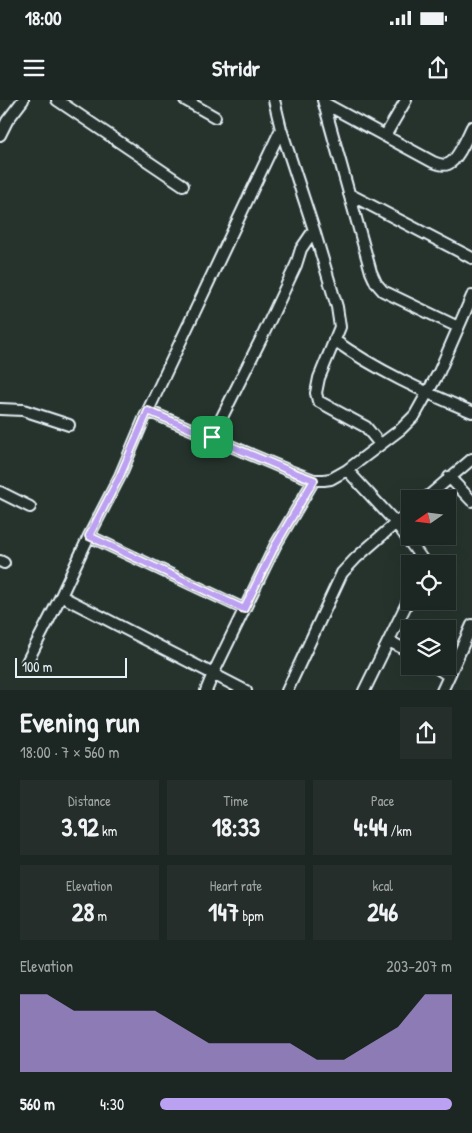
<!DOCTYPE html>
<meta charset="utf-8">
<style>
:root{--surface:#1c2622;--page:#252e2a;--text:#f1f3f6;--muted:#a0a5a5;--line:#3a4340;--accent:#bca0f2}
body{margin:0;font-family:"Patrick Hand",sans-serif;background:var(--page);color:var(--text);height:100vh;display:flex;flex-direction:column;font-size:19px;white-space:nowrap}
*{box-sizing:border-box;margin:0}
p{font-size:16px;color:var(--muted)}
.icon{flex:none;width:28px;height:28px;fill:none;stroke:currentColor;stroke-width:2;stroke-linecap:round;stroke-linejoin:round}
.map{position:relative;height:590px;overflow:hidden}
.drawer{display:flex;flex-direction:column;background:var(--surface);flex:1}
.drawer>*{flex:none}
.needle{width:32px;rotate:256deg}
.buttons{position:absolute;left:401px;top:390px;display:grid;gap:10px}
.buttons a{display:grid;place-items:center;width:55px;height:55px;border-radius:0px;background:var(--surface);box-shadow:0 5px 20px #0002,0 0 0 1px var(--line);font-size:25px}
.scale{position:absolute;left:15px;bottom:12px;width:112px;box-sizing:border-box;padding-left:5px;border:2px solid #e8f1f8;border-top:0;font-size:14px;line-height:18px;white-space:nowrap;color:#e8f1f8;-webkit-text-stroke:4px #26332d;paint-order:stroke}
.pin{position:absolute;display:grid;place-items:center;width:42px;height:42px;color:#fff;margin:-21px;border-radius:10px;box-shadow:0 2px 8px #0006}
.round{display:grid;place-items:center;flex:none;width:52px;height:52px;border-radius:0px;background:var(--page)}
.head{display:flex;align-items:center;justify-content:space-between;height:85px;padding:0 20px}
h1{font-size:28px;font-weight:700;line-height:38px}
.metrics{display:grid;grid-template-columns:repeat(3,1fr);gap:8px;height:85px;padding:5px 20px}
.metrics div{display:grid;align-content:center;border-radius:0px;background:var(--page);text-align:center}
.metrics b{font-size:25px;font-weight:700}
.metrics small{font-size:14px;font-weight:400}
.metrics p{font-size:14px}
.chart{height:140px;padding:10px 20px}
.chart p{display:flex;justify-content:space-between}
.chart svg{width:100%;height:90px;margin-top:5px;fill:var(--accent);opacity:.7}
ul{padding:0 20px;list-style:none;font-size:16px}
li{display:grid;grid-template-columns:80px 60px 1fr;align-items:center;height:38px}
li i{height:12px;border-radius:6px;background:var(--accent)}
.status{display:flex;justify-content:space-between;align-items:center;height:35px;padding:0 25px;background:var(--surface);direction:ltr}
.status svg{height:14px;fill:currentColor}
header{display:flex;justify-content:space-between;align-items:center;height:65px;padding:0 20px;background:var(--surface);font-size:22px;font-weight:700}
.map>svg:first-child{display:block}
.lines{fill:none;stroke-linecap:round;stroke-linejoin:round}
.minor-casing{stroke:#e8f1f8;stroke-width:14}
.minor{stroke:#26332d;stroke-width:10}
.route-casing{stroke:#fff;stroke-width:10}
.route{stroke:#bca0f2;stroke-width:6}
</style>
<div class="status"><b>18:00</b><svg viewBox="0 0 49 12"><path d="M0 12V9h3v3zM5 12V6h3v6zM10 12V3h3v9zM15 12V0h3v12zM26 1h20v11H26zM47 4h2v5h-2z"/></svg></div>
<header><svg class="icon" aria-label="menu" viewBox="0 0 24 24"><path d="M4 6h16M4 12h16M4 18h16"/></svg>Stridr<svg class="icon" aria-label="share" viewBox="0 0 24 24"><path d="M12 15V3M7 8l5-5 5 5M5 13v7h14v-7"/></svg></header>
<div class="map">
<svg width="472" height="591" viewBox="0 0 472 591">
<rect width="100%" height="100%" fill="#26332d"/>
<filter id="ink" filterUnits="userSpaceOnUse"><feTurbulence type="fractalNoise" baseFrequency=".02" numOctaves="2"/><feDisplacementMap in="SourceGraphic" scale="10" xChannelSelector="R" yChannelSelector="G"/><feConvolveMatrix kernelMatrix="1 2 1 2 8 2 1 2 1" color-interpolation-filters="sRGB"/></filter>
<g filter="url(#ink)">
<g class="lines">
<defs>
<path id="minor" d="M 57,0 L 183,85
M 185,0 L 215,17
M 274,0 L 281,29 L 314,130 L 337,207 L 340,227 L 319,278 L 316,293 L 318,301 L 366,327 L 380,344
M 323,0 L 371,172 L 376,183 L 383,191 L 458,227
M 324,3 L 433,62 C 438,64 443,66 448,64 C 458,60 467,37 472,27
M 0,35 L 7,21 L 23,0
M 385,36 L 406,0
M 349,94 L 472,158
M 334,240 C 376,270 424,292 472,312
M 0,309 L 23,310 L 69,325
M 148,311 L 290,371 L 314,380 L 324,380 L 331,379 L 347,370 L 401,329 L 415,315 L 439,272 L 472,196
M 212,337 L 262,237 L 296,165 L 301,149 L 314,130
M 347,370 L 396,423 L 410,411
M 449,377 L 472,401
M 0,392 L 30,407
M 425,399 L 472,359
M 89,436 L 244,509
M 0,461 L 4,463
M 61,496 L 213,574 L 275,446 L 314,380
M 389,541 L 410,552
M 27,562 L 61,496 L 89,436 L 120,376 L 144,319 L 281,29
M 434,566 L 449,576 L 442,591
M 449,576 L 472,525
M 206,591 L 213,574 L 246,591
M 287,591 L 342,473 L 356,458 L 396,423 L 422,459 L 423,464
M 364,591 L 410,497"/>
</defs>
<use href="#minor" class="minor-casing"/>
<use href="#minor" class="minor"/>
</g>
</g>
<g class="lines" filter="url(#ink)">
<defs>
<path id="route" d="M 148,311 L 290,371 L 314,380 L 275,446 L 244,509 L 89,436 L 120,376 Z"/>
</defs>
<use href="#route" class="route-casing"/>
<use href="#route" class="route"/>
</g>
</svg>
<div class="buttons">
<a><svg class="needle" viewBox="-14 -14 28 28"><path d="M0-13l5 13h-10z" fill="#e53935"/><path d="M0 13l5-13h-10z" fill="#a0a5a5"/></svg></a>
<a><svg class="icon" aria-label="locate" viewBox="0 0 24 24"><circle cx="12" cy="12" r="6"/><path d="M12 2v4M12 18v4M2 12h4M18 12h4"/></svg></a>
<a><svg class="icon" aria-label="layers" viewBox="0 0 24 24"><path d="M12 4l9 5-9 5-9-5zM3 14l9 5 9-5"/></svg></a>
</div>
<div class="scale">100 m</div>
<div class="pin" style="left:212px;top:337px;background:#1e9e55"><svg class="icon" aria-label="arrive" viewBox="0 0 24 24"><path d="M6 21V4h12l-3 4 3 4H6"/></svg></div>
</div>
<section class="drawer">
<div class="head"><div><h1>Evening run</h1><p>18:00 · 7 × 560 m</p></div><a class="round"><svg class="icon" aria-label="share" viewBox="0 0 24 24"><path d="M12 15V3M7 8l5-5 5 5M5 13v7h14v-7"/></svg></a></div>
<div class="metrics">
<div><p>Distance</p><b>3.92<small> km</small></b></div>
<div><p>Time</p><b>18:33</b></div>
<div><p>Pace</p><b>4:44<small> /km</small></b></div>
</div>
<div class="metrics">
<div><p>Elevation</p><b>28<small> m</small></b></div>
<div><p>Heart rate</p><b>147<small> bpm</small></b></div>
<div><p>kcal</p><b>246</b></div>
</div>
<div class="chart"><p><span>Elevation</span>203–207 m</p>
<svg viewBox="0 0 160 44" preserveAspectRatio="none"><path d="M0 44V6L10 6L20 14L30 14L40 14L50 14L60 22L70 30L80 30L90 30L100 30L110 38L120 38L130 30L140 22L150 6L160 6V44z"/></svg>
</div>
<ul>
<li><b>560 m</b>4:30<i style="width:100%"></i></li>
</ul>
</section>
